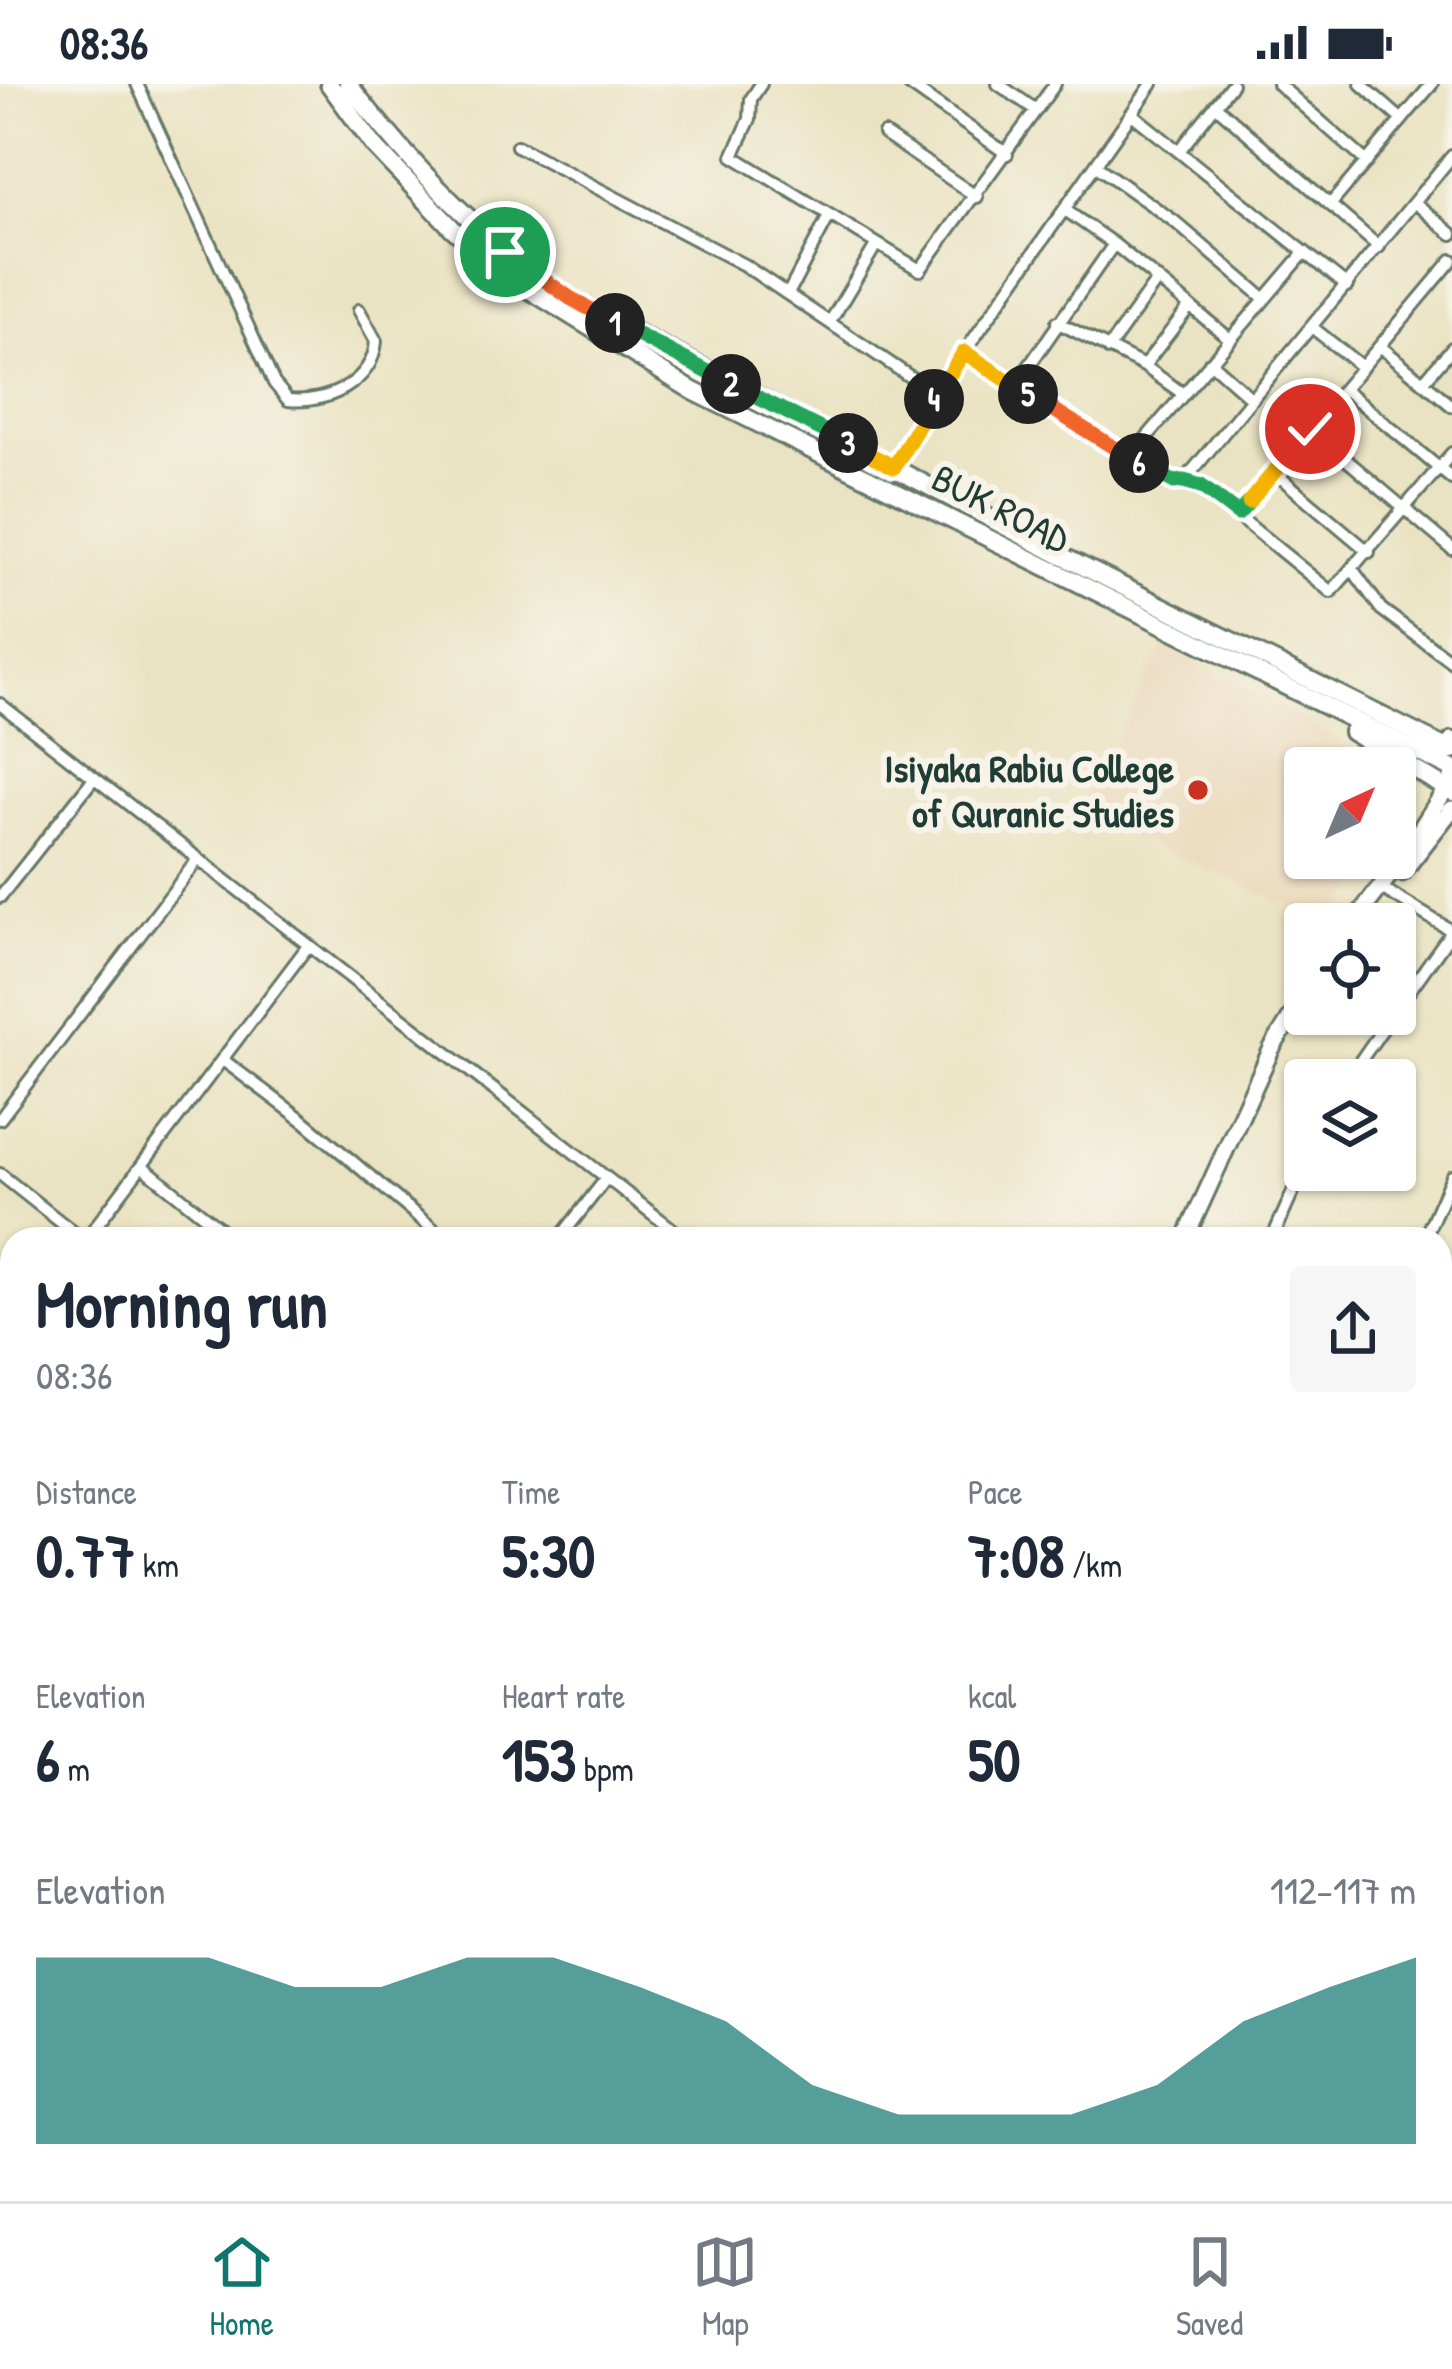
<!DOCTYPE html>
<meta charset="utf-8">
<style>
:root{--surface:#fff;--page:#f6f6f7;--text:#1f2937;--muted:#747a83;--line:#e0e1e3;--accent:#0f766e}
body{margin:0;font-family:"Patrick Hand",sans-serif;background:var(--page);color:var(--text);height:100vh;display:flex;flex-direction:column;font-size:45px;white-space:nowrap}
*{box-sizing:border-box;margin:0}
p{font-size:39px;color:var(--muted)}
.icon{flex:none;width:66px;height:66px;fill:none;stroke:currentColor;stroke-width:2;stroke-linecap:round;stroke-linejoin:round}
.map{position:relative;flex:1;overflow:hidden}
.sheet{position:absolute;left:0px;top:1143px;width:1452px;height:975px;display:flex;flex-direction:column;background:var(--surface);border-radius:36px 36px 0 0;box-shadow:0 3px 9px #0004}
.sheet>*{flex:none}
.needle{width:78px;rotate:44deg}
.buttons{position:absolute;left:1284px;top:663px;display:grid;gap:24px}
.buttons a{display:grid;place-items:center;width:132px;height:132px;border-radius:12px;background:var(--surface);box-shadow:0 3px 9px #0004;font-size:60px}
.pin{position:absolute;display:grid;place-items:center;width:102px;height:102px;color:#fff;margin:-51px;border:6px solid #fff;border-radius:50%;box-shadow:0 3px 12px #0007}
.km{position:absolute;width:60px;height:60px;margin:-30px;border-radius:50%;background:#222;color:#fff;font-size:33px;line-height:60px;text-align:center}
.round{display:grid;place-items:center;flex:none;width:126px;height:126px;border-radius:12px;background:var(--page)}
.headline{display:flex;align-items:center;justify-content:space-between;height:204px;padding:0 36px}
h1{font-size:66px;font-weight:700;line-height:90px}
.figures{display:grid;grid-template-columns:repeat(3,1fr);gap:18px;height:204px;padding:12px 36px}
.figures div{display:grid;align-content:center}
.figures b{font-size:60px;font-weight:700}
.figures small{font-size:33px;font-weight:400}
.figures p{font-size:33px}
.chart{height:336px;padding:24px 36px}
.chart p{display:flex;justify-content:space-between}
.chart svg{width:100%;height:216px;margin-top:12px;fill:var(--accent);opacity:.7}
.status{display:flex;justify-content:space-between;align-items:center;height:84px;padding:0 60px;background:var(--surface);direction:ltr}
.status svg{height:33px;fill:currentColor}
.tab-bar{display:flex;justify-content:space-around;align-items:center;height:168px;border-top:3px solid var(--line);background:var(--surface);font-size:33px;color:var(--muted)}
.tab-bar a{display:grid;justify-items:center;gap:6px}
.tab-bar .current{color:var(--accent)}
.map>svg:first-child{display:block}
.built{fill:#ead8ba}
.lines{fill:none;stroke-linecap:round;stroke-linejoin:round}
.minor-casing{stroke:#676;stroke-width:16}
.secondary-casing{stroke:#676;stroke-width:21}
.primary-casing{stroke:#676;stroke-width:22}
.minor{stroke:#fff;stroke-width:10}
.secondary{stroke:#fff;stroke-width:15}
.primary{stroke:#fff;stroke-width:16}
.split-1-casing{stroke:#fff;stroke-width:24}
.split-2-casing{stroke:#fff;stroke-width:24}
.split-3-casing{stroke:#fff;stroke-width:24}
.split-4-casing{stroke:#fff;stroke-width:24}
.split-5-casing{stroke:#fff;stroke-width:24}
.split-6-casing{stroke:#fff;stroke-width:24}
.split-7-casing{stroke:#fff;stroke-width:24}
.split-8-casing{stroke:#fff;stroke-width:24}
.split-1{stroke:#f0652b;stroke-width:15}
.split-2{stroke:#22a559;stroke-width:15}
.split-3{stroke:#22a559;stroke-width:15}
.split-4{stroke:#f5b400;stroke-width:15}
.split-5{stroke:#f5b400;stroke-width:15}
.split-6{stroke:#f0652b;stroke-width:15}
.split-7{stroke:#22a559;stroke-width:15}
.split-8{stroke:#f5b400;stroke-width:15}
.poi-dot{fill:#c8321e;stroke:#f7f3e8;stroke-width:4.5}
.labels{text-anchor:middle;stroke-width:12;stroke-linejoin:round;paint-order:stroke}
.street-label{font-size:39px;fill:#1f3d34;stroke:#f7f3e8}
.poi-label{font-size:39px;font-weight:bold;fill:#1f3d34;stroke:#f7f3e8;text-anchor:end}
</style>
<div class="status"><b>08:36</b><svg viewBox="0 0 49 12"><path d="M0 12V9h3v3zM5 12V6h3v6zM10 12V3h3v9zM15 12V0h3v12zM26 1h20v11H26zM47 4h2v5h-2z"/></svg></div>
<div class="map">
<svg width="1452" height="2117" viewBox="0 0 1452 2117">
<rect width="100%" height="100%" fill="#f7f3e8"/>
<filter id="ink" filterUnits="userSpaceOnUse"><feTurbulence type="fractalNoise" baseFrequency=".00833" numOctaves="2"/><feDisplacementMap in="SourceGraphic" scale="24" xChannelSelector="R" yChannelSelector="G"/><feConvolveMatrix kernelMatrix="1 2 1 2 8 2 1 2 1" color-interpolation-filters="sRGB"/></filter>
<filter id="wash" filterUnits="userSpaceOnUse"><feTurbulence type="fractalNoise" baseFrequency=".004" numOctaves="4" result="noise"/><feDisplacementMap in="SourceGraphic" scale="48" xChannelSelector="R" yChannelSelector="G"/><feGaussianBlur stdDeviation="2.7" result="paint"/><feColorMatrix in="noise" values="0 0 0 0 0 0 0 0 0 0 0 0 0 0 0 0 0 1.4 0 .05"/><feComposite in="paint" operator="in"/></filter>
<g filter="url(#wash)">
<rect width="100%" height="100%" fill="#eae3c3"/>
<path class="built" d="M 1164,561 L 1352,663 L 1341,684 L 1305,684 L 1305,774 L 1377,774 L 1331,840 L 1079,728 Z"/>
</g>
<g filter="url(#ink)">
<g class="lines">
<defs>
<path id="minor" d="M 137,0 L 274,299 L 288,316 C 326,320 373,299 376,257 L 359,226
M 761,0 L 751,15 L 750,35 L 733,72 L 920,186 L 1055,0
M 908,0 L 1007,70
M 998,0 L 1036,26
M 1278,0 L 1367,78
M 1361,0 L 1402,36
M 1215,21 L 1379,163
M 1132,30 L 1347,202
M 884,50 L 977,113
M 517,62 L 744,181 L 937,311
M 1180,66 L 1232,0
M 1096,82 L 1174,137 L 1265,215
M 1414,118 L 1452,150
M 1330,121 L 1432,0
M 1065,126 L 1114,160 L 1230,255
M 788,210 L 829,132
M 830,238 L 876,161
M 1057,238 L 1144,282 L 1182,309
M 1313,244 L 1362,283
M 1380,262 L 1452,322
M 1108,265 L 1158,195
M 965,269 L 1166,395 L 1201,402 L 1331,508 L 1452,369
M 1210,278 L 1252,315
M 1144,282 L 1190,222
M 1423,298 L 1452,264
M 1015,302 L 1114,160
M 1344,305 L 1452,395
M 1310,345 L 1452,465
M 1130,373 L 1305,168
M 891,387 L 947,293 L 1152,0
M 1274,388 L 1369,468
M 1184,397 L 1452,72
M 1238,431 L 1452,176
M 1353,486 L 1381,525 L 1452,578
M 0,620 L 685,1155
M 1380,803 L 1452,847
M 0,813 L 94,694
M 1395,927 L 1452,847
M 223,976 L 304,1037 L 445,1155
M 1347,996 L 1393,930
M 0,1035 L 198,775
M 142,1082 L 233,1155
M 0,1090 L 82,1155
M 86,1155 L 308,862
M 559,1155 L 605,1096
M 1272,1155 L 1305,1081
M 1424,1155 L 1452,1092
M 0,1251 L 12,1238
M 0,1293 L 12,1302
M 0,1363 L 12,1374
M 0,1441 L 12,1452
M 1442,1462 L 1452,1438
M 0,1528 L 12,1539
M 1440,1614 L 1452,1619
M 0,1630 L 12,1617
M 0,1716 L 12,1704
M 0,1745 L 12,1757
M 1440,1812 L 1450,1772
M 1441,1848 L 1444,1938
M 0,1853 L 12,1854
M 0,1930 L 12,1930
M 1440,2013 L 1452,2012
M 858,2106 L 859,2117
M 1135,2106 L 1135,2117
M 1280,2106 L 1280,2117
M 106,2117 L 107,2106
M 244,2117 L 245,2106
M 463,2117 L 464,2106
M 541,2117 L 543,2106
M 600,2117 L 601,2106
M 661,2117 L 662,2106"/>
<path id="secondary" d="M 1451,657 L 1452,656
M 1402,789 L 1452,725
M 1352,840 L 1399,779 L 1452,695
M 1185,1155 L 1272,964 L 1305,911
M 963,2106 L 963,2117"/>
<path id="primary" d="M 329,0 L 375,63 L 453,145 L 510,194 L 693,307 L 1452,685
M 348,0 C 412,82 482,156 570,214 L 1060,471 L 1452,667
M 1352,648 L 1452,708"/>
</defs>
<use href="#minor" class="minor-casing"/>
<use href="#secondary" class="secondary-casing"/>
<use href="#primary" class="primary-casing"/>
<use href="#minor" class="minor"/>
<use href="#secondary" class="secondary"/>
<use href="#primary" class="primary"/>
</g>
</g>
<g class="lines" filter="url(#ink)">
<defs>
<path id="split-1" d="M 505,168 L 570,214 L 615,239"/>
<path id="split-2" d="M 615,239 L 731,300"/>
<path id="split-3" d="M 731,300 L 848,359"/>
<path id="split-4" d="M 848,359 L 894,383 L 934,315"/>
<path id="split-5" d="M 934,315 L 964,268 L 1028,310"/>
<path id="split-6" d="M 1028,310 L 1139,379"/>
<path id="split-7" d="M 1139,379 L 1174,398 L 1184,397 L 1201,402 L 1238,430 L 1249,418"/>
<path id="split-8" d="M 1249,418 L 1310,345"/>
</defs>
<use href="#split-1" class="split-1-casing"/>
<use href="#split-2" class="split-2-casing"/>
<use href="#split-3" class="split-3-casing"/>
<use href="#split-4" class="split-4-casing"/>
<use href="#split-5" class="split-5-casing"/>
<use href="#split-6" class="split-6-casing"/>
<use href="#split-7" class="split-7-casing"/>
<use href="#split-8" class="split-8-casing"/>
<use href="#split-1" class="split-1"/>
<use href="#split-2" class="split-2"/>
<use href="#split-3" class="split-3"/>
<use href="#split-4" class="split-4"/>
<use href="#split-5" class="split-5"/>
<use href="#split-6" class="split-6"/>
<use href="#split-7" class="split-7"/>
<use href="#split-8" class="split-8"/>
</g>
<circle class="poi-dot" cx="1198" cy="706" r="12"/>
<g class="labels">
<g class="street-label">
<text transform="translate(1001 424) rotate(27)" y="14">BUK ROAD</text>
</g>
<g class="poi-label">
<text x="1174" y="698">Isiyaka Rabiu College<tspan x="1174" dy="45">of Quranic Studies</tspan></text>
</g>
</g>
</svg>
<div class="buttons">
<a><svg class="needle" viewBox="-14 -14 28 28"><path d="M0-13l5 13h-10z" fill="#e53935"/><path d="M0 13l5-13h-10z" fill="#747a83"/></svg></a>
<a><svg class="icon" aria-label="locate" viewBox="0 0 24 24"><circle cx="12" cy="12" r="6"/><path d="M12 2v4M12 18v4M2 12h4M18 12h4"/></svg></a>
<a><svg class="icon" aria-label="layers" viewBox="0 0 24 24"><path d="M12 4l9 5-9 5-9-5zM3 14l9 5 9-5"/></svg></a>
</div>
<div class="pin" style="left:505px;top:168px;background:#1e9e55"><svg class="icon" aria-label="arrive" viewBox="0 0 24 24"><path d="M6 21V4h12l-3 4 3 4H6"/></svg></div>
<div class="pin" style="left:1310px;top:345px;background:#d93025"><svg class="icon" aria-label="check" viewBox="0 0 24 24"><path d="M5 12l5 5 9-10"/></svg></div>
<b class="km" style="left:615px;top:239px">1</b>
<b class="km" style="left:731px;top:300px">2</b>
<b class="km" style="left:848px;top:359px">3</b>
<b class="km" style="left:934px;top:315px">4</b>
<b class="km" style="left:1028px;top:310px">5</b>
<b class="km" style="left:1139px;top:379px">6</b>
<section class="sheet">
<div class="headline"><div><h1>Morning run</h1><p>08:36</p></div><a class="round"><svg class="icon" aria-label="share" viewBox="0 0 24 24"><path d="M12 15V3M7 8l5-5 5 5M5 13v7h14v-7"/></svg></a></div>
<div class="figures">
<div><p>Distance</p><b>0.77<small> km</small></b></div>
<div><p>Time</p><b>5:30</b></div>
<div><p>Pace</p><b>7:08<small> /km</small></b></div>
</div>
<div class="figures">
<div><p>Elevation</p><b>6<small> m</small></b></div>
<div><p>Heart rate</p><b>153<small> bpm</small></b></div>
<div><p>kcal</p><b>50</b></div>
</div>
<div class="chart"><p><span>Elevation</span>112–117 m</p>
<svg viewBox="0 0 160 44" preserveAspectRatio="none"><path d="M0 44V6L10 6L20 6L30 12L40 12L50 6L60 6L70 12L80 19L90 32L100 38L110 38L120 38L130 32L140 19L150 12L160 6V44z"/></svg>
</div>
</section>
</div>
<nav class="tab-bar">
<a class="current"><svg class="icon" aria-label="home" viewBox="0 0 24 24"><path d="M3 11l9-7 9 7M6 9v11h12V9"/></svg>Home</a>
<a><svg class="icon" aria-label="map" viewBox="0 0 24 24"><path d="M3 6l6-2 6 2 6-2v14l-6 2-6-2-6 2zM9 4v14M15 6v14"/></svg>Map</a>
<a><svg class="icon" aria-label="saved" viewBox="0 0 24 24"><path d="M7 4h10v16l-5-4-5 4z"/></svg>Saved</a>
</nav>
